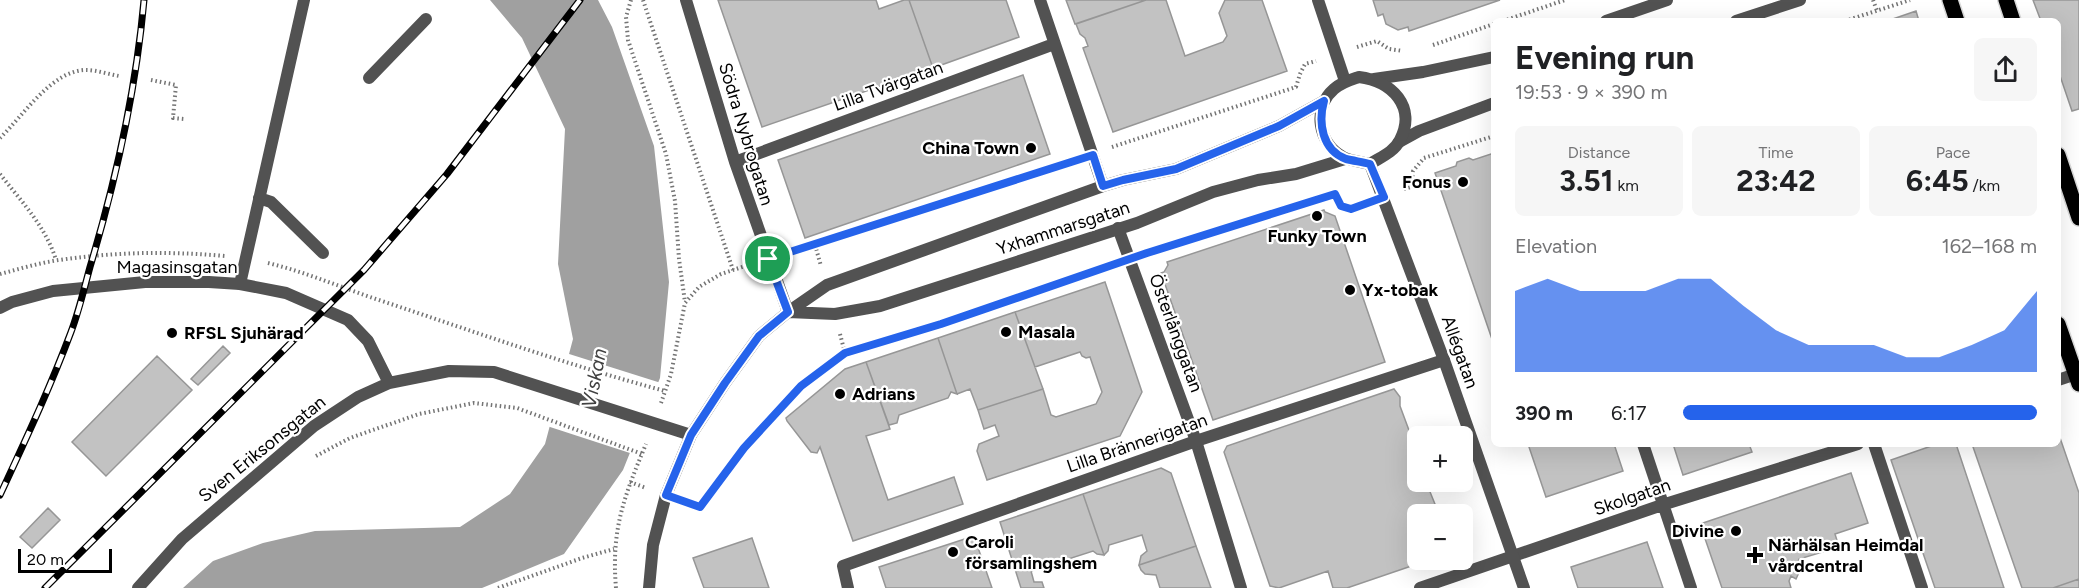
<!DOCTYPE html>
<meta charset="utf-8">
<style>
:root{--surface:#fff;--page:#f6f6f6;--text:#202124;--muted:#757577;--accent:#2563eb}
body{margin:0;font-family:Figtree,sans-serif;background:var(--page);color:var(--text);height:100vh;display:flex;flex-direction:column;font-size:22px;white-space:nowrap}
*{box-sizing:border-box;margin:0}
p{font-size:20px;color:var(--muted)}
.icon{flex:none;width:33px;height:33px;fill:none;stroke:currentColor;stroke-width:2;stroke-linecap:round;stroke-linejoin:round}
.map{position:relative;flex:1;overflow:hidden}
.drawer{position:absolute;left:1491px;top:18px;width:570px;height:429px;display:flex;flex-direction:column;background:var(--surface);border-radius:9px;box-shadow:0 6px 24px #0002}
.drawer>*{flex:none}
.tools{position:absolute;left:1407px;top:426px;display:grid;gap:12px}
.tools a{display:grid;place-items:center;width:66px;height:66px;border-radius:9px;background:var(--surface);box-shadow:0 6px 24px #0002;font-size:30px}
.scale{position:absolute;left:18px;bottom:15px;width:94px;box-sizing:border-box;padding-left:6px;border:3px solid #000;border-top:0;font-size:16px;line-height:21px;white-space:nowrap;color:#000;-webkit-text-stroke:4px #fff;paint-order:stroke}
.pin{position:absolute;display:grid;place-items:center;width:51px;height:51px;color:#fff;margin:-26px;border:3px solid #fff;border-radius:50%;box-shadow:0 2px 6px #0007}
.round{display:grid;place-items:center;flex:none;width:63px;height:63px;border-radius:9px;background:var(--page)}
.headline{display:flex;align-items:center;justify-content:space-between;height:102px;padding:0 24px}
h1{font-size:33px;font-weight:700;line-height:45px}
.stats{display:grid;grid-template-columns:repeat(3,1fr);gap:9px;height:102px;padding:6px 24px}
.stats div{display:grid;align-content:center;border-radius:9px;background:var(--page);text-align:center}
.stats b{font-size:30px;font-weight:700}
.stats small{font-size:16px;font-weight:400}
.stats p{font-size:16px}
.chart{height:168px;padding:12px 24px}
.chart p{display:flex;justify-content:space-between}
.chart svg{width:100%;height:108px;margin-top:6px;fill:var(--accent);opacity:.7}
ul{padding:0 24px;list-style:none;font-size:20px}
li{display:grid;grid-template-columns:96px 72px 1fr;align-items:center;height:45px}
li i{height:15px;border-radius:8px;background:var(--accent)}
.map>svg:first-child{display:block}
.water{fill:#a0a0a0}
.pier{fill:#fff}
.building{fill:#c2c2c2;stroke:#969696;stroke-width:1.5}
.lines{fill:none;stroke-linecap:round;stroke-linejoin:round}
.primary-casing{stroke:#dbdbdb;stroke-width:18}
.path{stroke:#747474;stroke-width:4;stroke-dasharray:1.5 3;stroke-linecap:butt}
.service{stroke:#525252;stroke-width:12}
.pedestrian{stroke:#525252;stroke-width:12}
.minor{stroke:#525252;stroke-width:12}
.tertiary{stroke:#525252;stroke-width:12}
.primary{stroke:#000;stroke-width:15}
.rail-casing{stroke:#000;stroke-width:7}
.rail{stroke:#fff;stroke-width:4.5;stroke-dasharray:14;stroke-linecap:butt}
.route-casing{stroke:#fff;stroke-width:12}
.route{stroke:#2563eb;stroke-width:8}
.poi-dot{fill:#000;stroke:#fff;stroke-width:2}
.labels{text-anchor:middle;stroke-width:4.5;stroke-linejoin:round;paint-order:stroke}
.street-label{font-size:18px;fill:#000;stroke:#fff}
.poi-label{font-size:18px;font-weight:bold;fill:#000;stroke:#fff;text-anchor:start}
.water-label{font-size:20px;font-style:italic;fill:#414141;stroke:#fff}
</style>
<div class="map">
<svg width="2079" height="588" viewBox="0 0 2079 588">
<rect width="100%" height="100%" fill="#fff"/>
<path class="water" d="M 490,0 L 598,0 L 612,27 L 654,146 L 669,282 L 660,378 L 623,470 L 564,554 L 482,588 L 183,588 L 213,561 L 263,543 L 315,531 L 460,527 L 510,494 L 545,444 L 573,339 L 558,264 L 565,129 L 522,38 Z"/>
<path class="pier" d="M 566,353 L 661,383 L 633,454 L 547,426 Z"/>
<path class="building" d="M 718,0 L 876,0 L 879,9 L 904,0 L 909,0 L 933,68 L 762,127 Z
M 909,0 L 1006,0 L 1019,37 L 933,68 Z
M 1066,0 L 1146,0 L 1075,24 Z
M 1146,0 L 1166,0 L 1185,56 L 1223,42 L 1227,36 L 1219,13 L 1225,0 L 1262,0 L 1287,71 L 1113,132 L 1083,48 L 1088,46 L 1085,38 L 1080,34 L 1076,24 Z
M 1373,0 L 1500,0 L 1409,31 L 1408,27 L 1398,30 L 1386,24 L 1383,14 L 1378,16 Z
M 2033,0 L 2079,0 L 2079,109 L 2072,111 L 2058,70 L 2058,21 L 2041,21 Z
M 1916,11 L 1919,21 L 1887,21 Z
M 1023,75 L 1050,154 L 805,238 L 778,160 Z
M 1494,153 L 1494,345 L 1435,173 L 1456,166 L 1457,162 L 1469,158 L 1473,160 Z
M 1324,210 L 1325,212 L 1335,216 L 1385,362 L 1213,420 L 1161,273 L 1164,272 L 1168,265 L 1167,262 Z
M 1105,282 L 1142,392 L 1120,436 L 987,480 L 977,451 L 979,444 L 999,436 L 995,425 L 984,429 L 978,410 L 1043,389 L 1051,415 L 1056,417 L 1096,404 L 1102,392 L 1090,357 L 1086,358 L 1082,356 L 1080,352 L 1035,367 L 1015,312 Z
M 1015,312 L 1043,389 L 978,410 L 970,389 L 957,394 L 938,338 Z
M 938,338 L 957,394 L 951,392 L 948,398 L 899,415 L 897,423 L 889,425 L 866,362 Z
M 223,346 L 230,353 L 198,385 L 191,379 Z
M 157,356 L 192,390 L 106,476 L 72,442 Z
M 866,362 L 890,429 L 866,436 L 888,500 L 954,477 L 963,504 L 853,541 L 820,447 L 817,453 L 811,452 L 787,421 L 786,418 L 845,369 Z
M 1394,389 L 1400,397 L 1400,406 L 1410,433 L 1415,442 L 1413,444 L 1418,453 L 1418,482 L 1426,482 L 1439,514 L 1418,514 L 1418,560 L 1429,560 L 1347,588 L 1333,588 L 1328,571 L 1279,588 L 1270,586 L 1224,452 L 1227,446 Z
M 2058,432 L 2079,493 L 2079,579 L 2053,588 L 2022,588 L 1972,444 L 2058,444 Z
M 1528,444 L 1614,444 L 1623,471 L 1546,497 Z
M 1673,444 L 1749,444 L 1752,452 L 1683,475 Z
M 1937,444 L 1956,444 L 2004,588 L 1935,588 L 1891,460 Z
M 1161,468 L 1171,473 L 1196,546 L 1139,565 L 1141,556 L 1147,551 L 1142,535 L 1109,545 L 1108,551 L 1104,555 L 1083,494 Z
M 1851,473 L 1868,523 L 1835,534 L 1839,547 L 1799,559 L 1797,564 L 1802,566 L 1796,579 L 1791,576 L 1789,581 L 1791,588 L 1722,588 L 1700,524 Z
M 1083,494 L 1104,555 L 1097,554 L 1093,551 L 1031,571 L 1034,582 L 1042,582 L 1044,588 L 1021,588 L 1000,522 Z
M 48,508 L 60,520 L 32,548 L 20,537 Z
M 974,536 L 992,588 L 886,588 L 879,567 Z
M 752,538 L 769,588 L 704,588 L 693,558 Z
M 1647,542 L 1663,588 L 1578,588 L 1571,567 Z
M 1196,546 L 1211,588 L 1160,588 L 1156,575 L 1145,574 L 1141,570 L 1139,565 Z
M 2079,579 L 2079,588 L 2053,588 Z"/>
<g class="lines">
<defs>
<path id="primary" d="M 1950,0 L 1957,21
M 2006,0 L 2013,21
M 2058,155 L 2079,218
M 2058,324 L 2079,384"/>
</defs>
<use href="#primary" class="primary-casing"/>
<path class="path" d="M 631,0 L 626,17 L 628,40 L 666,154 L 675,201 L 679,259 L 685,302
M 643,0 L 733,270
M 1873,0 L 1877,11
M 1503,21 L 1565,0
M 1845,21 L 1910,0
M 1433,45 L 1494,24
M 1357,47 L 1377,41 L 1389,49 L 1403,51
M 151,80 L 176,85 L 173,118 L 184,119
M 0,138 C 23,116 52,70 86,70 C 96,70 108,74 119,76
M 1112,147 L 1296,87 L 1300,74 L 1305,64 L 1316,61
M 0,174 C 21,201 46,227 56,260
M 1404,189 L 1411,187 L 1413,171 L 1424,158 L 1494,136
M 815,245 L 821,266
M 789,252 L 1074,161
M 1149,253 L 1335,193 L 1341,206 L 1351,209 L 1363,205
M 268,263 C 309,273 345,289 385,302 C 478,333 571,366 665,391
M 0,274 C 19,269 39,263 59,260 C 116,252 167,251 225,256
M 840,334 L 845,353
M 661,403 L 671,374 L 685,303 L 699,287 L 721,274 L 748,265
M 316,456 L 350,438 L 419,414 L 474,403 L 517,408 L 642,454
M 630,482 L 646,488
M 687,502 L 700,507 L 744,448 L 801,386 L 845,353 L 941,324 L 1108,267
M 498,588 L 582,558 L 614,549
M 616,588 C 611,529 624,497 646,444"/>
<path class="service" d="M 369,78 L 426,19
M 259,198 L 271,202 L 323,253
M 240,284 L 304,0"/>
<path class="pedestrian" d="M 1118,228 L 1196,441 L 1241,588"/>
<path class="minor" d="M 686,0 L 735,162 L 788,312
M 1040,0 L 1103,186
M 1318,0 L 1345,81
M 1606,21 L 1667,0
M 1736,21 L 1800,0
M 1374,79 L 1423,72 L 1494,57
M 1399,142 L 1419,131 L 1494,103
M 735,162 L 1054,44
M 788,312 L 835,314 L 880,306 L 1137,223 L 1213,192 L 1258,180 L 1296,174 L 1345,159
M 2058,380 L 2076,374
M 1643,444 L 1691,588
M 1874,444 L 1922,588
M 649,588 L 653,545 L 666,495 L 691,435 L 725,383 L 759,336 L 788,312 L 827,285 L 1103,186 L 1123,180 L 1176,169 L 1279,126 L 1324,101
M 848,588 L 843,566 L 1196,441 L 1444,360
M 1420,588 L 1662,505 L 1858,444"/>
<path class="tertiary" d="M 1359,77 C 1392,81 1417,107 1400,140 C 1394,152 1381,157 1370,164 C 1362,162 1351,161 1343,157 C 1318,143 1312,108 1334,89 C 1342,82 1350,80 1359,77 Z
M 1370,164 L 1444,360 L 1524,588
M 0,308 L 12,302 L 53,291 L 145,282 L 209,282 L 240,284 L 286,293 L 348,320 L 368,341 L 389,383
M 138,588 L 182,539 L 314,426 L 358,397 L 389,383 L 449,371 L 494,372 L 691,435"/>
<use href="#primary" class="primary"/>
<defs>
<path id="rail" d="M 0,495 C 25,441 50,388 71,332 C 79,311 84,289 90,267 C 116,180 136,90 144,0
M 45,588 L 364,270 L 447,174 L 580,0"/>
</defs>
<use href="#rail" class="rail-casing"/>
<use href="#rail" class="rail"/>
</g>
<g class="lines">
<defs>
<path id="route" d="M 1324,101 C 1318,123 1322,150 1346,159 C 1354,161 1363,162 1370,164 L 1384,197 L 1351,209 L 1341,206 L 1335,194 L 1147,253 L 941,324 L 845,353 L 801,386 L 744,448 L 700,507 L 666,495 L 691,435 L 725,383 L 759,336 L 788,312 L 768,259 L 1093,155 L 1103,186 L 1123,180 L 1176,169 L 1279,126 Z"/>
</defs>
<use href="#route" class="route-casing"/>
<use href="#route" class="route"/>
</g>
<g class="poi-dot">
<circle cx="1031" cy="148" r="6"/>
<circle cx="1463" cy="182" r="6"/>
<circle cx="1317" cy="216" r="6"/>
<circle cx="1350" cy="290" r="6"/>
<circle cx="1006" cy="332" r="6"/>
<circle cx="172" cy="333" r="6"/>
<circle cx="840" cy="394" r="6"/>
<circle cx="1736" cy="531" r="6"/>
<circle cx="953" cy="552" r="6"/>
<path d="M1752 546h6v6h6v6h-6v6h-6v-6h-6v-6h6z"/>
</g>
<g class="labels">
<g class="street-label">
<text transform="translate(888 86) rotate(-20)" y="6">Lilla Tvärgatan</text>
<text transform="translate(746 134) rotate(73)" y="6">Södra Nybrogatan</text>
<text transform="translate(1063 228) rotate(-18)" y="6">Yxhammarsgatan</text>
<text x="177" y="273">Magasinsgatan</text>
<text transform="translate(1176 333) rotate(70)" y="6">Österlånggatan</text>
<text transform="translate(1460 352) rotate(70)" y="6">Allégatan</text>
<text transform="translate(1137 443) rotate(-19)" y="6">Lilla Brännerigatan</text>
<text transform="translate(262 449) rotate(-39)" y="6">Sven Eriksonsgatan</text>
<text transform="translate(1632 497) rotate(-19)" y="6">Skolgatan</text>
</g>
<g class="poi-label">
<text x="1019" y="154" text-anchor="end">China Town</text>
<text x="1451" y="188" text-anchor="end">Fonus</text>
<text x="1317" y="242" text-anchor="middle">Funky Town</text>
<text x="1362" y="296">Yx-tobak</text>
<text x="1018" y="338">Masala</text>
<text x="184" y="339">RFSL Sjuhärad</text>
<text x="852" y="400">Adrians</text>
<text x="1724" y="537" text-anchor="end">Divine</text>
<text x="965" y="548">Caroli<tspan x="965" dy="21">församlingshem</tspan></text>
<text x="1768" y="551">Närhälsan Heimdal<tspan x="1768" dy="21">vårdcentral</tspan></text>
</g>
<g class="water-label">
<text transform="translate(594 378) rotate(-79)" y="7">Viskan</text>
</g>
</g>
</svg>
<div class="tools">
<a>+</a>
<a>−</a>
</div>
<div class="scale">20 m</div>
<div class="pin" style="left:768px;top:259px;background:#1e9e55"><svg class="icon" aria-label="arrive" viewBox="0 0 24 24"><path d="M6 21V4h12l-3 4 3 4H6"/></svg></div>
<section class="drawer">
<div class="headline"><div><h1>Evening run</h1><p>19:53 · 9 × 390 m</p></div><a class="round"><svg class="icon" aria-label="share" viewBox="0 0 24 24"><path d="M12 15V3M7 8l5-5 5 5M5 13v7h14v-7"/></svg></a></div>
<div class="stats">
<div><p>Distance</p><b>3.51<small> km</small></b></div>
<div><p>Time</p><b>23:42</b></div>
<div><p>Pace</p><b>6:45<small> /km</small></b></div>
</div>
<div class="chart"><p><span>Elevation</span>162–168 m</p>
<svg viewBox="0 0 160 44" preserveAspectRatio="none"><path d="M0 44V11L10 6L20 11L30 11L40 11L50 6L60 6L70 17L80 27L90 33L100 33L110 33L120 38L130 38L140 33L150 27L160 11V44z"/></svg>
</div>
<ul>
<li><b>390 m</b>6:17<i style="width:100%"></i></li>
</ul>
</section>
</div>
